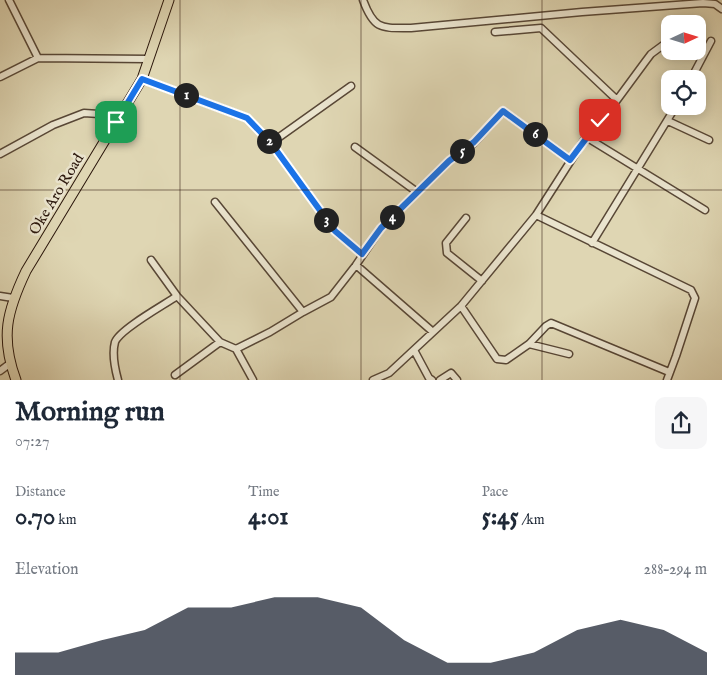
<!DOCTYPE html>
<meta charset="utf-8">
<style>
:root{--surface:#fff;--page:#f6f6f7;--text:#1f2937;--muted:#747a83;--accent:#111827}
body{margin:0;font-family:"IM FELL English",serif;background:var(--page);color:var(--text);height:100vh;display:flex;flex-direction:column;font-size:19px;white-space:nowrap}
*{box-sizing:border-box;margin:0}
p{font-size:16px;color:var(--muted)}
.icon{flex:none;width:28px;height:28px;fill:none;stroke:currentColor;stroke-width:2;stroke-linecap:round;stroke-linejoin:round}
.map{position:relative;height:380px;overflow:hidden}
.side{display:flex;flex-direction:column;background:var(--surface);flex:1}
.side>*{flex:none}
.needle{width:32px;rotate:86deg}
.fabs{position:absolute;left:661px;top:15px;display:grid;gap:10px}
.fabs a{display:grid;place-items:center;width:45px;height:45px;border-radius:10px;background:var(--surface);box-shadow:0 2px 12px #0003;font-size:25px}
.pin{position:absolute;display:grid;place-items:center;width:42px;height:42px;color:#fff;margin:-21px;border-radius:10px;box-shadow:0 2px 8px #0006}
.km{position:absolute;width:25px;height:25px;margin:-12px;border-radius:50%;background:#222;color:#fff;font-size:14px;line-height:25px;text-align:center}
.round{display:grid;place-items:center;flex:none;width:52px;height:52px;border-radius:10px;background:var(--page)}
.head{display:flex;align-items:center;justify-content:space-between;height:85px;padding:0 15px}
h1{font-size:28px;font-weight:700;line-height:38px}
.metrics{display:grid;grid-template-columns:repeat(3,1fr);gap:8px;height:85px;padding:5px 15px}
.metrics div{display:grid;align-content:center}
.metrics b{font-size:25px;font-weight:700}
.metrics small{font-size:14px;font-weight:400}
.metrics p{font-size:14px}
.chart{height:140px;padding:10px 15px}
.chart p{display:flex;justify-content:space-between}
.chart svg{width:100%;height:90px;margin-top:5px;fill:var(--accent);opacity:.7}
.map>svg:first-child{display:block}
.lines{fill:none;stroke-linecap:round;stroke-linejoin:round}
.minor-casing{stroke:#584736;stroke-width:9}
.major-casing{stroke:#2b170c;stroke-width:11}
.minor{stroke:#eae4ce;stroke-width:6}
.major{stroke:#dfd6b3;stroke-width:9}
.route-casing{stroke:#fff;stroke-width:10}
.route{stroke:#1a73e8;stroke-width:6}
.grid{fill:none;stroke:#2b170c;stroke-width:1;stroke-opacity:0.55}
.labels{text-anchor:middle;stroke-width:5;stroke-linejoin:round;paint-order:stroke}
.street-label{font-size:15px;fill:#2b170c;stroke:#eae4ce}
</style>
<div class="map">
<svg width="722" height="380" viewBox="0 0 722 380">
<rect width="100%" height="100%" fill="#dfd6b3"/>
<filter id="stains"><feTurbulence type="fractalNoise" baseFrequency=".004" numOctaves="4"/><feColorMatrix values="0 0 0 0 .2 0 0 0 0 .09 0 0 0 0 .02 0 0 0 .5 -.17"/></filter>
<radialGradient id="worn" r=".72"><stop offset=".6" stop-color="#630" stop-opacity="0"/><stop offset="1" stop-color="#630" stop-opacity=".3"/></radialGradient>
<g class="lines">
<defs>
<path id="minor" d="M 9,0 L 38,58
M 363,0 C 374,30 381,28 411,28 L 582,12 L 703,3 L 715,4 L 722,9
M 495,32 L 541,28 L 617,100
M 0,77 L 38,58 L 149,59
M 142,79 L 247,118 L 271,143 L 335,231 L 362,254
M 691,79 L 711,41
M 668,121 L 709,140
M 586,137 L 705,210
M 271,143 L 351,86
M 355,147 L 417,192
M 0,154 L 53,125 L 84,113 L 99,114 L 116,122
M 215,202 L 303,312
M 536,215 L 691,290 L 695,298 L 676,356 L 667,380
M 466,218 L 446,243 L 447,253 L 482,281
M 592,243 L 676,106
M 151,260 L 177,296 L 220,342 L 236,349 L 253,380
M 356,265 L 433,332
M 0,296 L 13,298
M 461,306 L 497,359 L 506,360 L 529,344 L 546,326 L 551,323 L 669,372
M 529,344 L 569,354
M 236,349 L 270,332 L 303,312 L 331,297 L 356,265 L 381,228 L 449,161 L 474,143 L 503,111 L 570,160
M 414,350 L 429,378 L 432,380
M 0,371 L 8,365
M 175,375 L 220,342
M 118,380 C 115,369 112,353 115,342 C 120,329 164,305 177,296
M 373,380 L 389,373 L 461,306 L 536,215 L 586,137 L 617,100 L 645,62 L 651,54 L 670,40
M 440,380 L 451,373 L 457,380"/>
<path id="major" d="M 16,380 C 0,337 7,311 26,271 L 142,79 L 169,0"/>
</defs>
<use href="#minor" class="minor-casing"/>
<use href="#major" class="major-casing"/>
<use href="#minor" class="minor"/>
<use href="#major" class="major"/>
</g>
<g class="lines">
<defs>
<path id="route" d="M 116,122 L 142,79 L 247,118 L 271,143 L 335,231 L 362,254 L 381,228 L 449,161 L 474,142 L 503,111 L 570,160 L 600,120"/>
</defs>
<use href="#route" class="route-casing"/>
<use href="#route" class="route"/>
</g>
<path class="grid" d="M 180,0 L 180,380M 361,0 L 361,380M 542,0 L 542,380M 0,190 L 722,190"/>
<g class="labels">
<g class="street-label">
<text transform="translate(56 194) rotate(-59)" y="5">Oke Aro Road</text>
</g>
</g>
<rect width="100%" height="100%" filter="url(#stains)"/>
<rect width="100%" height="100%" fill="url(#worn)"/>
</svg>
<div class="fabs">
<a><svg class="needle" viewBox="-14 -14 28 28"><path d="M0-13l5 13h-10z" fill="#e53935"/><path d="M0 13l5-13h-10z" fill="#747a83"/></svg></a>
<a><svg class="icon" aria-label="locate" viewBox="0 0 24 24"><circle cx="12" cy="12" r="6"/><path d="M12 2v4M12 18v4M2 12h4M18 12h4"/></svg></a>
</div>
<div class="pin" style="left:116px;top:122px;background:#1e9e55"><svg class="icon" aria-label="arrive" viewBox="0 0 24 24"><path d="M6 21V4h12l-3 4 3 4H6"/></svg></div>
<div class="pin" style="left:600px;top:120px;background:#d93025"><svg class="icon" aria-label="check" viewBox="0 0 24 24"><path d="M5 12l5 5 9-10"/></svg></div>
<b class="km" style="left:186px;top:95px">1</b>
<b class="km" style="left:269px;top:141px">2</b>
<b class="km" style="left:326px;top:220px">3</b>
<b class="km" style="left:392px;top:217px">4</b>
<b class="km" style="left:462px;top:151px">5</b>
<b class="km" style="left:535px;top:134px">6</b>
</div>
<section class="side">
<div class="head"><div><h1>Morning run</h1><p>07:27</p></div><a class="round"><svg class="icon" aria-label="share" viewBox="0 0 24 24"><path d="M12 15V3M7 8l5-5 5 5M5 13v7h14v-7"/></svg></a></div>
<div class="metrics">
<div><p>Distance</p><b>0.70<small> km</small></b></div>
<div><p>Time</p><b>4:01</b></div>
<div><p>Pace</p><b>5:45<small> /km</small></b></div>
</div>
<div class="chart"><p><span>Elevation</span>288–294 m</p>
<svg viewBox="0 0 160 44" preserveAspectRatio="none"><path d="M0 44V33L10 33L20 27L30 22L40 11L50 11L60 6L70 6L80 11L90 27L100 38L110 38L120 33L130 22L140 17L150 22L160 33V44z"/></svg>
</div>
</section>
